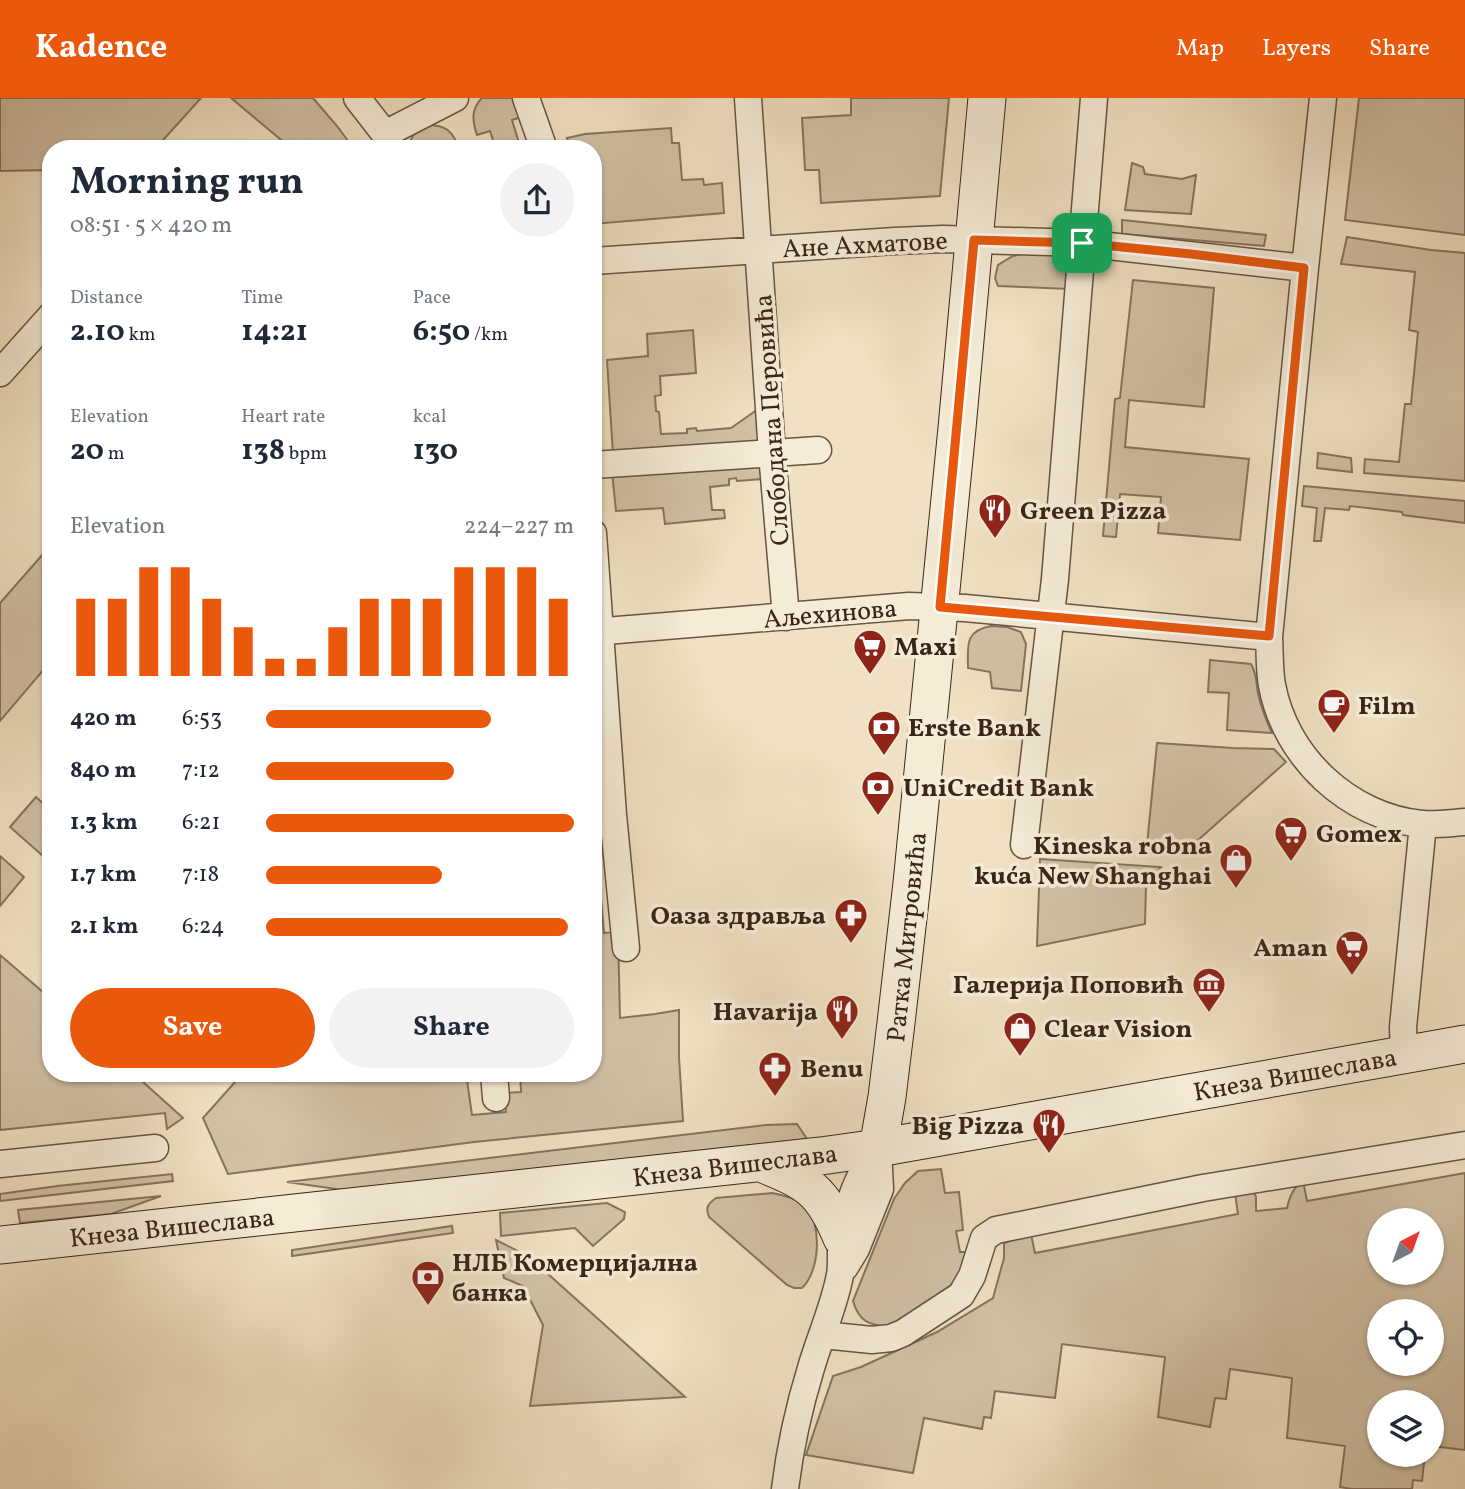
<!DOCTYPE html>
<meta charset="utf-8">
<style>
:root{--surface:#fff;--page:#f2f2f3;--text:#1f2937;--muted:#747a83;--accent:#ea580c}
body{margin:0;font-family:Vollkorn,serif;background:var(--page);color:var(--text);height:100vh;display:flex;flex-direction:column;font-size:26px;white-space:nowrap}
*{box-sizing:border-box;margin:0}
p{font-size:23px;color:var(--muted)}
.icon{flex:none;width:38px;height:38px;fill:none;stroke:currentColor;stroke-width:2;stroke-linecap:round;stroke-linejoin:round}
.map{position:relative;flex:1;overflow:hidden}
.sheet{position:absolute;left:42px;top:42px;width:560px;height:942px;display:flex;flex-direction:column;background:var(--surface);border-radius:28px;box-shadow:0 2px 5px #0004}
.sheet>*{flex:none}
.needle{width:46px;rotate:41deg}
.tools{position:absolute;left:1367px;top:1110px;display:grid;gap:14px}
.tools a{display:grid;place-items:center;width:77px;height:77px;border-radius:50%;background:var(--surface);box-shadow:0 2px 5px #0004;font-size:35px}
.pin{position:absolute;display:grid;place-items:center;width:60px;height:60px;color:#fff;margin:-30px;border-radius:14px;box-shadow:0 4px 10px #0006}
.round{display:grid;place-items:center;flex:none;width:74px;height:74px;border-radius:37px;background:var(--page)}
.overview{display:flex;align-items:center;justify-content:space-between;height:119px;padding:0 28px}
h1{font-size:38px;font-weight:700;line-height:52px}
.figures{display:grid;grid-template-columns:repeat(3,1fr);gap:10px;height:119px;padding:7px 28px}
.figures div{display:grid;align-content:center}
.figures b{font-size:30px;font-weight:700}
.figures small{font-size:19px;font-weight:400}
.figures p{font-size:19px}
.chart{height:196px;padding:14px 28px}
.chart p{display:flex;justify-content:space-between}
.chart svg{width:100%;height:126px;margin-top:7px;stroke:var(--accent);stroke-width:6}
.primary-button{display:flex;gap:14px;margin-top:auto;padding:14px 28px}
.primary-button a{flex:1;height:80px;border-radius:42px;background:var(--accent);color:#fff;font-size:28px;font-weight:700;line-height:80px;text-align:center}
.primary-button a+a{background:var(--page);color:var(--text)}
ul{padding:0 28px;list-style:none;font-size:23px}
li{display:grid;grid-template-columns:112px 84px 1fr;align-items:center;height:52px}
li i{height:18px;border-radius:9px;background:var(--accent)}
header{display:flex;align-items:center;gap:42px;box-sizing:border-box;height:98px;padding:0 35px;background:var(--accent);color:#fff}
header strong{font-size:33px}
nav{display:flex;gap:38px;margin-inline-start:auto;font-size:24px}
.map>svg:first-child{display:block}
.green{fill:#d1c1a5;stroke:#86735e;stroke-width:2;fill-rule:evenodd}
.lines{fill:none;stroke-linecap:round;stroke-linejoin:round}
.street-casing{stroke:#685442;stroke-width:29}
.secondary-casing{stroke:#3b2518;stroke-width:39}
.street{stroke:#f5ecd7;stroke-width:26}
.secondary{stroke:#f5ecd7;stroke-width:37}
.route-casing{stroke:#fff;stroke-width:14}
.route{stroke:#ea580c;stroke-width:9}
.labels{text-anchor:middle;stroke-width:7;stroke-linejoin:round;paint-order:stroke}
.street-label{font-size:26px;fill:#3b2518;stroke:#f5ecd7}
.poi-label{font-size:26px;font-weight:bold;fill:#3b2518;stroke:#f5ecd7;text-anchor:start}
</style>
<header>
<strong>Kadence</strong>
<nav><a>Map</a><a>Layers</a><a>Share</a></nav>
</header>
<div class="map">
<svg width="1465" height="1391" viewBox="0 0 1465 1391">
<rect width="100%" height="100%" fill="#f0e1c2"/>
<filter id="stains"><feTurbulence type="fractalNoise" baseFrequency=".00286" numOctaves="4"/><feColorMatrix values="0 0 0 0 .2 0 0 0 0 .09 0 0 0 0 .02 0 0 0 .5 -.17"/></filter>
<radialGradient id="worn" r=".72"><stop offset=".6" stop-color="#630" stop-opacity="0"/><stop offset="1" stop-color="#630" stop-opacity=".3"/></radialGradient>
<path class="green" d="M 0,0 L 201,0 L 155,51 L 51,51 L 51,72 L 0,73 Z
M 231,0 L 313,0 L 337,28 L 354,51 L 292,51 Z
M 482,0 L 514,0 L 525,18 L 512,22 L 521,51 L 496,51 L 490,33 L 477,37 C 472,23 471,11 482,0 Z
M 851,0 L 949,0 L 940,98 L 821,105 L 819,72 L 805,72 L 802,20 L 851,17 Z
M 1359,0 L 1465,0 L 1465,137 L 1345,122 Z
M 427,27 C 446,27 453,33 459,51 L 408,51 C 411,38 415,32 427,27 Z
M 671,30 L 672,45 L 679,45 L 682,82 L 703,81 L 704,87 L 722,85 L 724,115 L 593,126 L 593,51 L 571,51 L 567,40 L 585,36 Z
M 1132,65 L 1143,69 L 1145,76 L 1182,81 L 1196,77 L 1191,116 L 1125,112 Z
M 1122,122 L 1266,137 L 1264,148 L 1122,136 Z
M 1347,139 L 1431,152 L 1465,155 L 1465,383 L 1364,375 L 1365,361 L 1399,364 L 1405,306 L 1411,306 L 1418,234 L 1409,232 L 1415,174 L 1341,166 Z
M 1035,153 C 1048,155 1065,157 1070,173 C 1071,178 1069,186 1069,191 L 998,188 L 995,180 L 998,167 L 1013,158 Z
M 1133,182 L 1214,190 L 1204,309 L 1129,302 L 1125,349 L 1249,361 L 1240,442 L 1158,435 L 1161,399 L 1120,396 L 1116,439 L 1103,438 L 1115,301 L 1120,300 Z
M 693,232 L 696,275 L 660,278 L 661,297 L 655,298 L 656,313 L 659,314 L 661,336 L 687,335 L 687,331 L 696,330 L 697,333 L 731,330 L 761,309 L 764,348 L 613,357 L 607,262 L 648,258 L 647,236 Z
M 1318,355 L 1351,360 L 1352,374 L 1317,370 Z
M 762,362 L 763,381 L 737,383 L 736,380 L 729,381 L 729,387 L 710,389 L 712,412 L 724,412 L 725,420 L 665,426 L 663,410 L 616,413 L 612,374 Z
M 1304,388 L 1465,403 L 1465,425 L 1403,417 L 1402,414 L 1350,408 L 1349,412 L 1325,410 L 1321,443 L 1314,443 L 1317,410 L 1302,408 Z
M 51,447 L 51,563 L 0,623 L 0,505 Z
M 991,528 L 1007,529 L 1021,534 L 1026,546 L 1021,593 L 992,590 L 990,574 L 968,570 C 968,548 964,533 991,528 Z
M 1210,562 L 1251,566 C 1257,576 1256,585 1258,595 C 1261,609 1266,622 1272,635 L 1227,632 L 1229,595 L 1208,594 Z
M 1157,645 L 1233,650 L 1274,651 L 1286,664 L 1188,751 L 1147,747 Z
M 36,699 L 46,708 L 51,704 L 51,765 L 10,729 Z
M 593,730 C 604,735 607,742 611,753 L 597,754 L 604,835 L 618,834 L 620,920 L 655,916 L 679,912 L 679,959 L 683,1023 L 474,1044 L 228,1076 L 203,1020 L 243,975 L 466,975 L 472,1017 L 506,1014 L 504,995 L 521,994 L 520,975 L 593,975 Z
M 0,758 L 24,779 L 0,808 Z
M 1040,761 L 1161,769 L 1146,788 L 1145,826 L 1037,848 Z
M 0,857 L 51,901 L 51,975 L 106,975 L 109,977 L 111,975 L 133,975 L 183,1020 L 167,1031 L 165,1015 L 0,1032 Z
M 797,1026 L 807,1041 L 343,1092 L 287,1084 L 766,1027 Z
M 941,1071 L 945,1095 L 959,1094 L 963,1132 L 956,1133 L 960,1154 L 967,1154 L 965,1170 L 954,1187 L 890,1229 C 869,1227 859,1224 853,1203 L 894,1101 L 905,1085 L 918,1073 Z
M 1465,1075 L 1465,1352 L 1432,1348 L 1432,1304 L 1379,1304 L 1379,1356 L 1425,1356 L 1422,1383 L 1413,1382 L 1412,1391 L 1352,1391 L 1340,1389 L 1345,1348 L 1287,1340 L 1292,1280 L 1230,1271 L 1226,1301 L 1215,1300 L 1210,1329 L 1158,1319 L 1165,1259 L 1062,1246 L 1055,1300 L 995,1293 L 991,1320 L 984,1319 L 982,1331 L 924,1320 L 913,1375 L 806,1357 L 833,1278 L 861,1269 L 937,1234 L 993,1200 L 1004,1160 L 1004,1145 L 1031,1136 L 1035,1155 L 1238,1116 L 1235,1095 L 1253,1092 L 1256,1099 L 1256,1113 L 1287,1110 C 1290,1097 1293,1091 1303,1082 L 1307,1103 ZM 1379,1122 L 1432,1122 L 1432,1174 L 1379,1174 ZM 1379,1213 L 1432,1213 L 1432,1265 L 1379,1265 Z
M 172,1076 L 173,1083 L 0,1103 L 0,1096 L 57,1088 Z
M 772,1095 C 783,1097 795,1100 804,1107 C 823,1123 820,1174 802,1190 L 794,1190 L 787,1187 L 709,1119 C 705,1109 708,1106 716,1100 Z
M 161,1098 L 111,1116 L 20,1125 L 18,1112 Z
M 607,1105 L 625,1114 L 624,1121 L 593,1148 L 575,1130 L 501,1138 L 500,1115 Z
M 452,1128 L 453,1135 L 292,1158 L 292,1152 Z
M 496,1142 L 528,1158 L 685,1299 L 530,1308 L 543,1227 L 523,1188 L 504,1180 Z"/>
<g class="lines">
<defs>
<path id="street" d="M 357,0 L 385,36 L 392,50
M 526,0 L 544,51
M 748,0 L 772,355 L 786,519
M 1323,0 L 1305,170 L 1269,539 C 1270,554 1269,571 1272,587 C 1285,659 1349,719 1422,726 C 1436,727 1451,725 1465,724
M 385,36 L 455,0
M 593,163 L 895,143 L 943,141 L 1082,145 L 1305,170
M 0,275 L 51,218
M 593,367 L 818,352
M 593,435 L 613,717 L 626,850
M 593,534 L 909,508 L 965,510 L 1269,539
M 1024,747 L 1055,481 L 1094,0
M 1404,958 L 1403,929 L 1423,726
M 494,975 L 496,1000
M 0,1066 L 155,1050
M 845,1169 L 856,1151 L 880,1091 L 878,1050
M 823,1237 L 872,1242 L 891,1240 L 903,1235 L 961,1197 L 972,1178 L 984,1140 L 996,1132 L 1203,1090 L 1465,1047
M 785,1391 C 790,1350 799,1309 811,1270 C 820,1239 834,1209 840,1177 C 842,1165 840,1152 842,1139 C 847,1107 858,1076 878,1050"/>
<path id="secondary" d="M 878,1050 L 887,999 L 896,925 L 912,785 L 957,330 L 987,0
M 761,1065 C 808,1084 822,1091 842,1140
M 0,1147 L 821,1058 L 878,1050 L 1465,946"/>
</defs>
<use href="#street" class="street-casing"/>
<use href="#secondary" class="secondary-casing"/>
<use href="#street" class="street"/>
<use href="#secondary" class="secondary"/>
</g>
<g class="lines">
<defs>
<path id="route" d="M 974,142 L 1082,145 L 1191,156 L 1304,170 L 1269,538 L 940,509 Z"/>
</defs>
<use href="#route" class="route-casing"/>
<use href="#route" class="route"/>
</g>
<defs>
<symbol id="restaurant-pin" viewBox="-11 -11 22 30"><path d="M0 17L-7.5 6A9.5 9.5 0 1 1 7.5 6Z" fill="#8f2418" stroke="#f5ecd7"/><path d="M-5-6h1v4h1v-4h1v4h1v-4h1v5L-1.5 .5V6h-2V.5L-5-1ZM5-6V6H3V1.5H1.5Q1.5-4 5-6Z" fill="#fff"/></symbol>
<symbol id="supermarket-pin" viewBox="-11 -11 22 30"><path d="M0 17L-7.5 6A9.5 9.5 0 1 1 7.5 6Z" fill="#8f2418" stroke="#f5ecd7"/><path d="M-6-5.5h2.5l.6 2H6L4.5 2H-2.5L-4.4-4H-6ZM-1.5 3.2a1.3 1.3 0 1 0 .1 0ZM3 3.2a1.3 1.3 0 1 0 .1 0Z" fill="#fff"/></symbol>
<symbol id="cafe-pin" viewBox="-11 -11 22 30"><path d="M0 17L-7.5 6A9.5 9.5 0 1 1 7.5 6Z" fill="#8f2418" stroke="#f5ecd7"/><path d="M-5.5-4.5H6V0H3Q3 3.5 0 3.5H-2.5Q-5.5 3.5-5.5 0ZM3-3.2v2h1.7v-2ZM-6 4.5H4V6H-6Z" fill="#fff"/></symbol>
<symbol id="bank-pin" viewBox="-11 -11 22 30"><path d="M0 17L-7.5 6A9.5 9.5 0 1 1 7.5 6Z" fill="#8f2418" stroke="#f5ecd7"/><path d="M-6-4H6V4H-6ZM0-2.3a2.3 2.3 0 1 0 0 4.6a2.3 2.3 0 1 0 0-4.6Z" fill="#fff"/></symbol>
<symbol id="shop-pin" viewBox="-11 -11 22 30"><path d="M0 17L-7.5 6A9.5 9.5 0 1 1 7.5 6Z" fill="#8f2418" stroke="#f5ecd7"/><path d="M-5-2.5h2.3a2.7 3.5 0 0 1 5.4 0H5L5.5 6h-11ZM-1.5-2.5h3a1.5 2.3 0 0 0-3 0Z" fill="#fff"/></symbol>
<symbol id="pharmacy-pin" viewBox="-11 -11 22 30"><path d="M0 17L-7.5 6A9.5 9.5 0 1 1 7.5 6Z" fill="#8f2418" stroke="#f5ecd7"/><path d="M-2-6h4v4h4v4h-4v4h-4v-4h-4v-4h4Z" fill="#fff"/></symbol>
<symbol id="museum-pin" viewBox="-11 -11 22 30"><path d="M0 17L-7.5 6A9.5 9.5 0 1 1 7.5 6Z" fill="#8f2418" stroke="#f5ecd7"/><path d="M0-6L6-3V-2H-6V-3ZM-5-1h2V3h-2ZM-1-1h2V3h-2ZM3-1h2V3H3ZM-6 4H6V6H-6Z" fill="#fff"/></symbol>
</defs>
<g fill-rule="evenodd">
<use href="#restaurant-pin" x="976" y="393" width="38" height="52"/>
<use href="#supermarket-pin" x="851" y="529" width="38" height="52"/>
<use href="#cafe-pin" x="1315" y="588" width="38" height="52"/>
<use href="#bank-pin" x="865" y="610" width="38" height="52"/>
<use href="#bank-pin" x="859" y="670" width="38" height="52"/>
<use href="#supermarket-pin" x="1272" y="716" width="38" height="52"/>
<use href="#shop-pin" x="1217" y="743" width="38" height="52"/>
<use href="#pharmacy-pin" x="832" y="798" width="38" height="52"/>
<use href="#supermarket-pin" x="1333" y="830" width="38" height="52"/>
<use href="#museum-pin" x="1190" y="867" width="38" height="52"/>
<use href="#restaurant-pin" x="823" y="894" width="38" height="52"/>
<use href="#shop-pin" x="1001" y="911" width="38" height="52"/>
<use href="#pharmacy-pin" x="756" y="951" width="38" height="52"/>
<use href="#restaurant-pin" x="1030" y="1008" width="38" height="52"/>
<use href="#bank-pin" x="409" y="1160" width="38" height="52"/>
</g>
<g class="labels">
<g class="street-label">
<text transform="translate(865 146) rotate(-3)" y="9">Ане Ахматове</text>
<text transform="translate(771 322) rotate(-94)" y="9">Слободана Перовића</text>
<text transform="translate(830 515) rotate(-5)" y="9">Аљехинова</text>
<text transform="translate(906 839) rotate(-84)" y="9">Ратка Митровића</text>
<text transform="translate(1295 976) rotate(-10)" y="9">Кнеза Вишеслава</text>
<text transform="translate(735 1067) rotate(-7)" y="9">Кнеза Вишеслава</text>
<text transform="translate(172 1129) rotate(-6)" y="9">Кнеза Вишеслава</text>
</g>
<g class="poi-label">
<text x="1020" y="421">Green Pizza</text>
<text x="894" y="557">Maxi</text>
<text x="1358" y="616">Film</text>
<text x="908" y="638">Erste Bank</text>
<text x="903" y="698">UniCredit Bank</text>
<text x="1316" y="744">Gomex</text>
<text x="1212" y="756" text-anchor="end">Kineska robna<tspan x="1212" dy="30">kuća New Shanghai</tspan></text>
<text x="826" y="826" text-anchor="end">Оаза здравља</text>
<text x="1328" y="858" text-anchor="end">Aman</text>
<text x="1184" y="895" text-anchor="end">Галерија Поповић</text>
<text x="818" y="922" text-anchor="end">Havarija</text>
<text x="1044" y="939">Clear Vision</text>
<text x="800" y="979">Benu</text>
<text x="1024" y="1036" text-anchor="end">Big Pizza</text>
<text x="452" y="1173">НЛБ Комерцијална<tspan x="452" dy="30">банка</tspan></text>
</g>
</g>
<rect width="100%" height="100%" filter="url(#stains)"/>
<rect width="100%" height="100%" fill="url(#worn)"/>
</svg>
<div class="tools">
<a><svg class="needle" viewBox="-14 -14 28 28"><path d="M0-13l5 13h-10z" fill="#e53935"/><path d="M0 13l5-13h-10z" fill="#747a83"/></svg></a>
<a><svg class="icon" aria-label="locate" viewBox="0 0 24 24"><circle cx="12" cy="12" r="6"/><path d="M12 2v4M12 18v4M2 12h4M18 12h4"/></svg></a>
<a><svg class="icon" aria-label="layers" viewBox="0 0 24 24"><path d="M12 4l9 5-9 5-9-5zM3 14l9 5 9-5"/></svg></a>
</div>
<div class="pin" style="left:1082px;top:145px;background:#1e9e55"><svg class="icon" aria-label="arrive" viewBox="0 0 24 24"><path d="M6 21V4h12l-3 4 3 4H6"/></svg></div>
<section class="sheet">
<div class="overview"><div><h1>Morning run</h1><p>08:51 · 5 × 420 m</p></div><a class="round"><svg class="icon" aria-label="share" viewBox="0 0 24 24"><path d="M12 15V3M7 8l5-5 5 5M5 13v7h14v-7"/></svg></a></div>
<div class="figures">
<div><p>Distance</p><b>2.10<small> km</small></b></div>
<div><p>Time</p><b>14:21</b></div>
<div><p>Pace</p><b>6:50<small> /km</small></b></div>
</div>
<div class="figures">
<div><p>Elevation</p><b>20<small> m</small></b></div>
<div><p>Heart rate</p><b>138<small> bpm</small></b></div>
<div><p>kcal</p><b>130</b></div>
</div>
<div class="chart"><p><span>Elevation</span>224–227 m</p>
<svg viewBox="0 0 160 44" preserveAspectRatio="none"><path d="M5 44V17M15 44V17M25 44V6M35 44V6M45 44V17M55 44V27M65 44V38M75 44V38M85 44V27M95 44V17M105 44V17M115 44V17M125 44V6M135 44V6M145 44V6M155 44V17"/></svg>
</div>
<ul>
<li><b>420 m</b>6:53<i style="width:73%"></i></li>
<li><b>840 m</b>7:12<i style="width:61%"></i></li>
<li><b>1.3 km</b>6:21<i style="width:100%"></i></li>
<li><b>1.7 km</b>7:18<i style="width:57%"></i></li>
<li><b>2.1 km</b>6:24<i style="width:98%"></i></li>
</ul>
<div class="primary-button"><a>Save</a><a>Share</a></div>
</section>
</div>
